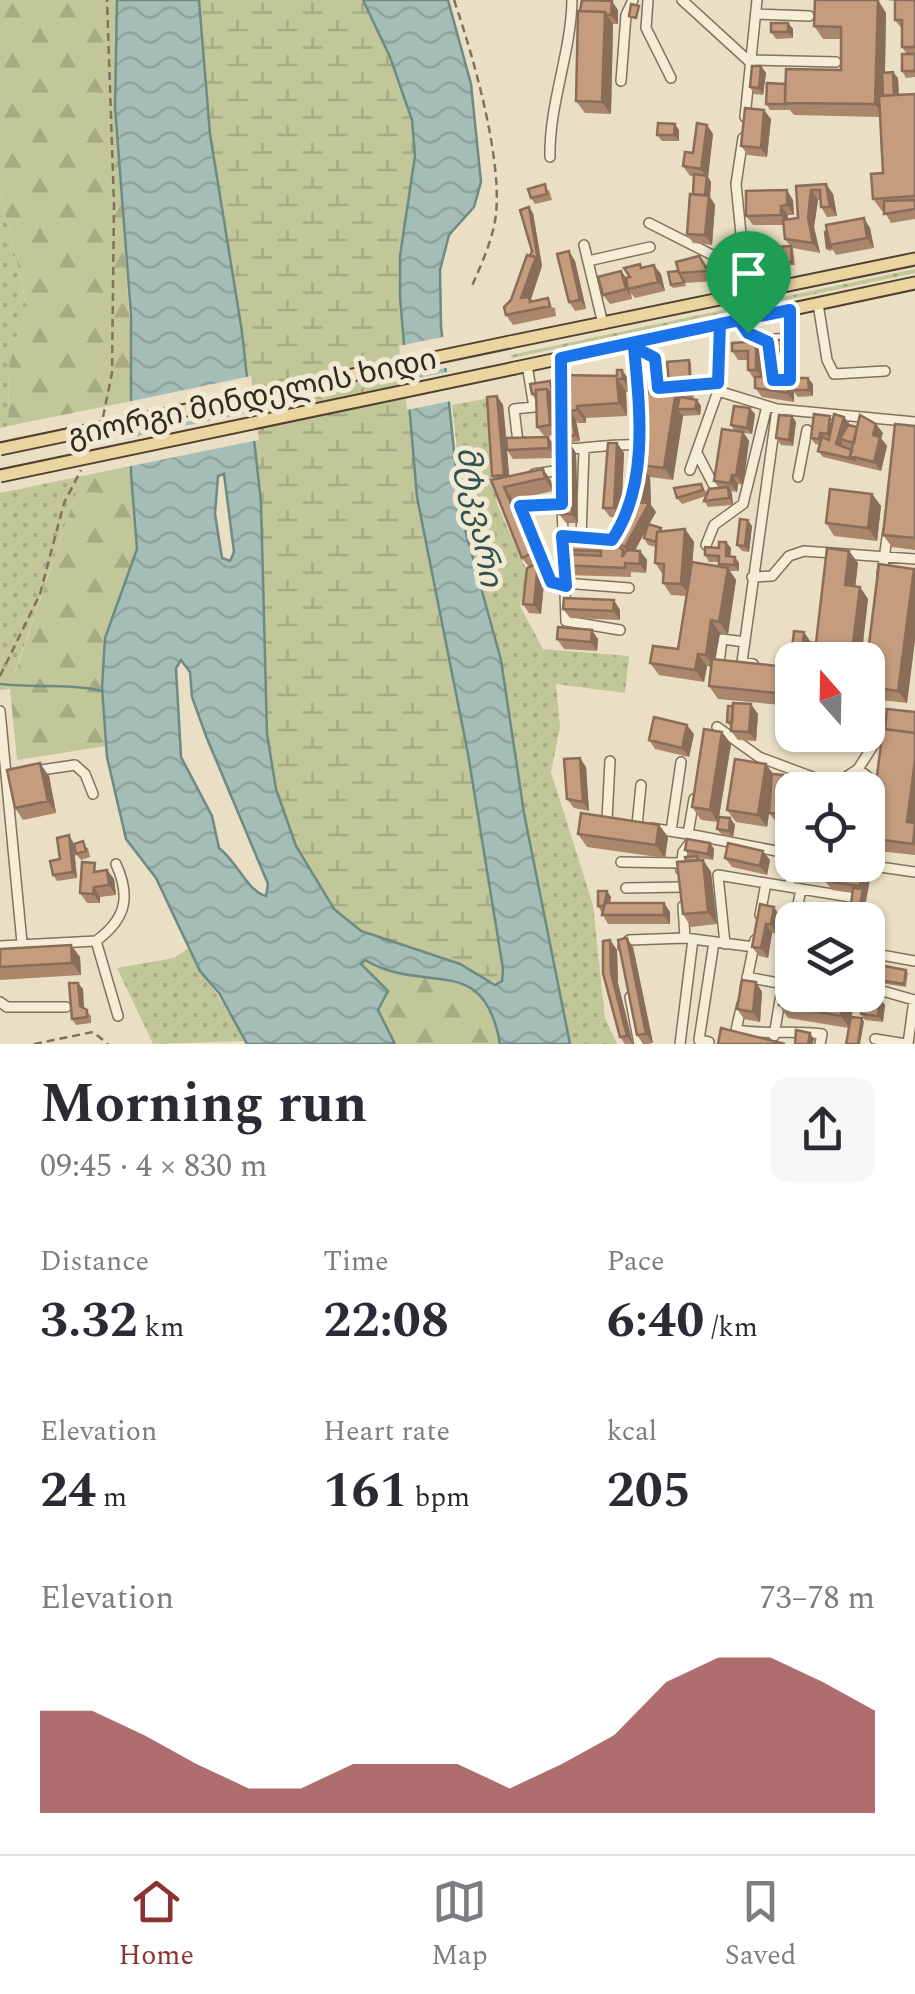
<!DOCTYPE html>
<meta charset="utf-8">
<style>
:root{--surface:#fff;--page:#f7f7f7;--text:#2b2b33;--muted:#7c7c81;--line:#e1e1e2;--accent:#8c3231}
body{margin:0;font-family:Spectral,"Noto Sans Georgian",serif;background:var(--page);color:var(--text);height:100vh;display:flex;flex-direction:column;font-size:38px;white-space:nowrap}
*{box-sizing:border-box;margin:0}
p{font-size:32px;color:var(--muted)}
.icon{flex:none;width:55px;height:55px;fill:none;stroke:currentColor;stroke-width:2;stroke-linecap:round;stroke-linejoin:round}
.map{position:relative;height:1044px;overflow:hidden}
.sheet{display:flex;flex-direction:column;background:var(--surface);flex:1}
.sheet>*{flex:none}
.needle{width:65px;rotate:340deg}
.controls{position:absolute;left:775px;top:642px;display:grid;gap:20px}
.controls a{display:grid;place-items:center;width:110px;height:110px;border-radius:20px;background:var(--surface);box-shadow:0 2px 8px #0004;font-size:50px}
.pin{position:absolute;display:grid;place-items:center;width:85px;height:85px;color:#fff;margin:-102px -42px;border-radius:50% 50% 50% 0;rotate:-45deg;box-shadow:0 0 10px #0007}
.pin .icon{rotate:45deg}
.round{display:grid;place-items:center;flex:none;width:105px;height:105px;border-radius:20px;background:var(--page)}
.head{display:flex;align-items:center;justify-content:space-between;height:170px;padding:0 40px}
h1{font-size:55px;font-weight:700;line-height:75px}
.figures{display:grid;grid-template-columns:repeat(3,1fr);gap:15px;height:170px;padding:10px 40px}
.figures div{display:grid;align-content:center}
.figures b{font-size:50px;font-weight:700}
.figures small{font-size:28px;font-weight:400}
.figures p{font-size:28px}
.chart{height:280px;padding:20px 40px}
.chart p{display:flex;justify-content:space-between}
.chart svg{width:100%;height:180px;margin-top:10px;fill:var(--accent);opacity:.7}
.tab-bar{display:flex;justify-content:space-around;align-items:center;height:140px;border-top:2px solid var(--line);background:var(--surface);font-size:28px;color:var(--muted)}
.tab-bar a{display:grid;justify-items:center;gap:5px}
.tab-bar .selected{color:var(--accent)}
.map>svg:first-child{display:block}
.grass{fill:url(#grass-dots)}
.forest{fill:url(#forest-firs)}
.wetland{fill:url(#wetland-marsh)}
.water{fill:url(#water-waves);stroke:#6d8a84;stroke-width:2.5;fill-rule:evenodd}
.pier{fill:#eadfc4}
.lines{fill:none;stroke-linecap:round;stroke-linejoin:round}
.stream{stroke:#6d8a84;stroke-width:2.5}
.minor-casing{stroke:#83715c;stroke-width:12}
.major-casing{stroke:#514030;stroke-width:15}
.path{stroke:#83715c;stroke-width:2.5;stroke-dasharray:8 5;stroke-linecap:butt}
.minor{stroke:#f5edd6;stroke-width:9}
.major{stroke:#ead49f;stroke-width:11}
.major-bridge-casing{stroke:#514030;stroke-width:15;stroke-linecap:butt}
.major-bridge{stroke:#ead49f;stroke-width:11}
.wall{fill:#a9866c}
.shaded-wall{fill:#8a6d58}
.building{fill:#c59c7d;stroke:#8a6d58;stroke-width:2.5}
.route-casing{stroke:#fff;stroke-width:20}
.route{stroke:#1a73e8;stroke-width:12}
.labels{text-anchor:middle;stroke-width:10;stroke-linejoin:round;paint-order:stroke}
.street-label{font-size:30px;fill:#34291f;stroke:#f2e9d3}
.water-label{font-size:32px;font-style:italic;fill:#2f5251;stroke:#f2e9d3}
</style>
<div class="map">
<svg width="915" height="1044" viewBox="0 0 915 1044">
<defs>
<pattern id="grass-dots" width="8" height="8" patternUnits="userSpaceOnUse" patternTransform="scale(2.5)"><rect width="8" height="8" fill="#c1c799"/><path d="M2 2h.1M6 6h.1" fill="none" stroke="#a6ab83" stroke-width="1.8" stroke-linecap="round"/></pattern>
<pattern id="forest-firs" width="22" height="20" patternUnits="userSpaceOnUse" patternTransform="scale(2.5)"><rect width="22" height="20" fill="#c1c799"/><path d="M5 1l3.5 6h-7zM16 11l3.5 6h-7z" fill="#a6ab83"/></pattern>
<pattern id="wetland-marsh" width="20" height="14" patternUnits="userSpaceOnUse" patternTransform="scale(2.5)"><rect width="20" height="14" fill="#c1c799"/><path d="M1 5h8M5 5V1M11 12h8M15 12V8" fill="none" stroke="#a6ab83"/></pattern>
<pattern id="water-waves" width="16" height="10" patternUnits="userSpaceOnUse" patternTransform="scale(2.5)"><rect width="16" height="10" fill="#a5bdb7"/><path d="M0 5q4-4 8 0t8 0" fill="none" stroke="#8fa29d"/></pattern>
</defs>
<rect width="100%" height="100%" fill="#eadfc4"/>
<path class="grass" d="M 0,191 L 27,306 L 9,365 L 8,426 L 0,428 Z
M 915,269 L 915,273 L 512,358 L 511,355 Z
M 490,398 L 497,504 L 528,573 L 520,606 L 543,649 L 629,656 L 625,693 L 556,684 L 560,727 L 551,772 L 593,905 L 605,1018 L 617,1044 L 570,1044 L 524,813 L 501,660 L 466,533 L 452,405 Z
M 82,476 L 14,675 L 0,674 L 0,493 Z
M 190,947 C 205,980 228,1008 244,1041 L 153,1044 L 117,968 L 174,958 Z"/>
<path class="forest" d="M 0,0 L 117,0 L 115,107 L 133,372 L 132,401 L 8,426 L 9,365 L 27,305 L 0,191 Z
M 131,466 L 137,549 L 105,638 L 102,687 L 106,746 L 17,760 L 10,689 L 0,690 L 0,674 L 15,674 L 82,476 Z
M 365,959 C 425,996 484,949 500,1044 L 395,1044 L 378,1010 L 388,991 L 361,964 Z"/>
<path class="wetland" d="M 199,0 L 363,0 L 390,57 L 412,120 L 415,156 L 400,256 L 400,297 L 417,497 L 468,754 L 504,975 L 499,984 L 361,931 L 334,909 L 296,846 L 276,789 L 267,734 L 261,502 L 242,332 L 210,134 Z"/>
<path class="water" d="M 117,0 L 199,0 L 210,134 L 242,332 L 261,502 L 267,734 L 276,789 L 296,846 L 334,909 L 361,931 L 460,964 L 495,985 L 502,981 L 503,969 L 468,754 L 417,497 L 400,297 L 400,256 L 415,156 L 412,120 L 390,57 L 363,0 L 448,0 L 471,84 L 481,182 L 474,207 L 449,235 L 440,270 L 441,326 L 457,480 L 466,533 L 501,660 L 524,813 L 570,1044 L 500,1044 C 484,950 425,996 365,960 L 361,964 L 388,991 L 378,1010 L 395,1044 L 247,1044 L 219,993 L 200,971 L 156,878 L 126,839 L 107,757 L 102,687 L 105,638 L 137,549 L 131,474 L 131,315 L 115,107 ZM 224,474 L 234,552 L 230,561 L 222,558 L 215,514 L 218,476 ZM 181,660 L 190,672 L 192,697 L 206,736 L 268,884 L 266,896 C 247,891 236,860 219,848 L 212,816 L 181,757 L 176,668 Z"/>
<path class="pier" d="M 447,336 L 450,367 L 403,377 L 399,346 Z
M 451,371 L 456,400 L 407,410 L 404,381 Z
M 251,376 L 255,408 L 127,434 L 127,402 Z
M 255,411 L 259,440 L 126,467 L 127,438 Z"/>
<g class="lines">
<path class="stream" d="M 0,684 C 35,688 68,683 102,691"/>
<defs>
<path id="minor" d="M 648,0 L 646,28 L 671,78
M 682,0 L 752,64
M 756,14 L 809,16
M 752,60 L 836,62
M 621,81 L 626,15 L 633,0
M 745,117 L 757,0
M 743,138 L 736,184 L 747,294
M 550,157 C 549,103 571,54 572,0
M 649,223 L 744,271
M 584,245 L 603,324
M 588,261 L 650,247
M 818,304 L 827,360 L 834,374 L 885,371
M 739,320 L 759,340 L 791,338
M 721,324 L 718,391 L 777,409 L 915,422
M 768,342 L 771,378 L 790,380 L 790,310
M 634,343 L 638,434
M 634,347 L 655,357 L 658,388 L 718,383
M 523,442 L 518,442 L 514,409 L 534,407 L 527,365
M 563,449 C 589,449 611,443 638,445
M 697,453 L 715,488
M 561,455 L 561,358
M 690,470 L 718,391
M 534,474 L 561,470
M 798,477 L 807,430
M 562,504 L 520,506 L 551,582 L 629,588
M 562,506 L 566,621 L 620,630
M 562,537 L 612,540 L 621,527
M 581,538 L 584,449
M 706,545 L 714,525 L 743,504 L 767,406
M 882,574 L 888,530
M 752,577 L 772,576 L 789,556 L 804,551 L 915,559
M 719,663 L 722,639 L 745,642
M 753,664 L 742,662 L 777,409
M 0,711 L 22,943
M 868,712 L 915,718
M 717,727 L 759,757 L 834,785 L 858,769 L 891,718
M 858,769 L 872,780 L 879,798
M 34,771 L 75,765 L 85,774 L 93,794
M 694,799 L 688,834 L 792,854
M 607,820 L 610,761
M 637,825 L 641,785
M 651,828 L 688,834
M 671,831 L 681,762
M 621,862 L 680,863
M 866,865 L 915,872
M 681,870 L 683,852 L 692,840
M 789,887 L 794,865
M 626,888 L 682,887
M 801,889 L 857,898
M 683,906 L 685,938 L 754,947
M 760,915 L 766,883
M 96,941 C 126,919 131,897 116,864
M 725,944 L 718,875 L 801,889 L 795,920
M 0,946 L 96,941 L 118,1016
M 623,947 L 629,940 L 685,938
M 870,953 L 915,961
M 747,977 L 783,984
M 745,989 L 755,940
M 879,990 L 914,1000 L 908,1044
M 630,997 L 639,1044
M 0,1002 L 7,1007 L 66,1007
M 742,1004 L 736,1030 C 766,1035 793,1030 822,1034 L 820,1044
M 774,1036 L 781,994
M 875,1039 L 906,1044
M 709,1042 L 699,1040 L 714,942
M 680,1044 L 693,939"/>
<path id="major" d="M 510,342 L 915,259
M 515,368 L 915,283"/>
</defs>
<use href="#minor" class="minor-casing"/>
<use href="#major" class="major-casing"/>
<path class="path" d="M 454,0 C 473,55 502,157 496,214 C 493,240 481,265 471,288
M 103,417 L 112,373 L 114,204 L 107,0
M 0,676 L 40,594 L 64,503 L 81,470
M 34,1044 L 93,1032 L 108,1044"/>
<use href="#minor" class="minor"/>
<use href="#major" class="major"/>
<defs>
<path id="major-bridge" d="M 0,449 L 510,342
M 0,476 L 515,368"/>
</defs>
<use href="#major-bridge" class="major-bridge-casing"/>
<use href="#major-bridge" class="major-bridge"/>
</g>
<path class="wall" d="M 582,0 L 608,0 L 618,10 L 618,24 L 613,24 L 611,114 L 585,113 L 576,101 Z
M 878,0 L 886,13 L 885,73 L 898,78 L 899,95 L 915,94 L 915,219 L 891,223 L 884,211 L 882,211 L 873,199 L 883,173 L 880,117 L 794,115 L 789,109 L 789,110 L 770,110 L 766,104 L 785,84 L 841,70 L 841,39 L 823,39 L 814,26 Z
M 886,0 L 915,0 L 915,77 L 906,78 L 902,71 L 907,54 L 902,47 L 902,29 L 895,20 L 895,1 Z
M 788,23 L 793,29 L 793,38 L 776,39 L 771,32 Z
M 761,66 L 766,73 L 763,95 L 754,94 L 750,87 Z
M 771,119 L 767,157 L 748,155 L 741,146 Z
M 707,125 L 713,134 L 708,177 L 711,182 L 710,197 L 715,205 L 712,245 L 693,243 L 687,234 L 694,176 L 690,176 L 683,166 L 693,153 Z
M 679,130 L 679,141 L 662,141 L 657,135 Z
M 826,184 L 833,194 L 837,216 L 827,217 L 821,207 L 820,200 L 818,200 L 814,227 L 820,253 L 793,248 L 795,265 L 779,266 L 777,259 L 761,260 L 757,254 L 777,247 L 790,246 L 785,239 L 784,225 L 753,225 L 746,216 L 793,200 L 794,215 L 788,215 L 788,219 L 798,218 L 796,186 Z
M 549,190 L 552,200 L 535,204 L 531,198 Z
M 533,213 L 542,266 L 531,299 L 533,302 L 555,308 L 556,316 L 513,325 L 506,315 L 532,251 Z
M 870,228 L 874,248 L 836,255 L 833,250 L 829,251 L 827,248 L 825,232 Z
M 569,251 L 575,261 L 586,309 L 575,311 L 569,302 Z
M 640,264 L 643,268 L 661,274 L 665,291 L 635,298 L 631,293 L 632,299 L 610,304 L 603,295 L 621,271 L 626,278 L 630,277 Z
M 706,265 L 714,281 L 685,283 L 686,286 L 673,288 L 671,285 L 668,272 Z
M 756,339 L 763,348 L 763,377 L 793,385 L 813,384 L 813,396 L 798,397 L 794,392 L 794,402 L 762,397 L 755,388 L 754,379 L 748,370 L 748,360 L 738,360 L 732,351 Z
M 787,340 L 789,343 L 789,352 L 786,352 L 788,364 L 772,364 L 770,361 L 770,352 L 769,349 Z
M 689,360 L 691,363 L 692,384 L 671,386 L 669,383 Z
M 646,374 L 650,381 L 650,389 L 689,386 L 693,392 L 694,399 L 697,400 L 701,406 L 700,415 L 683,416 L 673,480 L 650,477 L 651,505 L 656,512 L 649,524 L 661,528 L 663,532 L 685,529 L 694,542 L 692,562 L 721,566 L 719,562 L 709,562 L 705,555 L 705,547 L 719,548 L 719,542 L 726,542 L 731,548 L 730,557 L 735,557 L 739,563 L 739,571 L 730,571 L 736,580 L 728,634 L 720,633 L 715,660 L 787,667 L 790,671 L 794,631 L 804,632 L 811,643 L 816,643 L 827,548 L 849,551 L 858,563 L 855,586 L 860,587 L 868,599 L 861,660 L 792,660 L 792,706 L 718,699 L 709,686 L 711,667 L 707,666 L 704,682 L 659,675 L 650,663 L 653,646 L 678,649 L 687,596 L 671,595 L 663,583 L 663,575 L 655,563 L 656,547 L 648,545 L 644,538 L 647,528 L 635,551 L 640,551 L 647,560 L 646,573 L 631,572 L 631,577 L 567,575 L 560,565 L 561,554 L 569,555 L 566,550 L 563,537 L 611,542 L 616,546 L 613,541 L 632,503 L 629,499 L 630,454 L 635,453 L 640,412 L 633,402 L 634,393 L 638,393 L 637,375 Z
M 617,376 L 631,382 L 631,391 L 626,392 L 627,416 L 586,418 L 586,423 L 578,423 L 576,420 L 580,441 L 568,443 L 576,453 L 578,523 L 566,523 L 559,514 L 568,443 L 564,437 L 570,411 L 564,400 Z
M 555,388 L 556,398 L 553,398 L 556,435 L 544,436 L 537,427 L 536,401 L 532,394 Z
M 497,396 L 503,405 L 507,443 L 548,437 L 555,446 L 555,458 L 513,459 L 507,450 L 509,476 L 543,469 L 551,481 L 553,491 L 513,500 L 540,566 L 545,572 L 541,614 L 529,613 L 523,604 L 529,567 L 522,558 L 492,476 Z
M 755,414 L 752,434 L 744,433 L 749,441 L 743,485 L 738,484 L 737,492 L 731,491 L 733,505 L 708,507 L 704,501 L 706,496 L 682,504 L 677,498 L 674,488 L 705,490 L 707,494 L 719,488 L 714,481 L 734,430 L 731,425 Z
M 792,416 L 796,422 L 793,446 L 781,445 L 776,438 Z
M 844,417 L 849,423 L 848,425 L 883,433 L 881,438 L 887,446 L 881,471 L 823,457 L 818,451 L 820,445 L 815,444 L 811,438 L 833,420 Z
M 915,426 L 915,550 L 892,547 L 883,535 Z
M 617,443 L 624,453 L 621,518 L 610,517 L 603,508 Z
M 872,494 L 881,506 L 877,541 L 834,536 L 826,523 Z
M 752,526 L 749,552 L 742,551 L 737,545 Z
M 915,571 L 915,640 L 907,703 L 872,699 L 868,692 L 868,660 Z
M 563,609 L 620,610 L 620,620 L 570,618 Z
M 557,639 L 598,639 L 597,651 L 564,649 Z
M 733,706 L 758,714 L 756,741 L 738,740 L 731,731 L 731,728 L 727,722 Z
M 915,712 L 915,855 L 878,851 L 869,838 L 885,729 Z
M 722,732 L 731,744 L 719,817 L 730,818 L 735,825 L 733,837 L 722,835 L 717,829 L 718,822 L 701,820 L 692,807 Z
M 694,734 L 689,757 L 655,749 L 649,740 Z
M 766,764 L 773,774 L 783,775 L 789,785 L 797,785 L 799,788 L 792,790 L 792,823 L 776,822 L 769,813 L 767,827 L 736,822 L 727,810 Z
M 586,767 L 589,811 L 574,808 L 567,799 Z
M 49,776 L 56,813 L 23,820 L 15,808 Z
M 659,825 L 668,837 L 665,858 L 587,847 L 578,834 Z
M 73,842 L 74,844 L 88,848 L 90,857 L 81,860 L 76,854 L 74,844 L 77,878 L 57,881 L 53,875 L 60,859 Z
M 710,843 L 714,849 L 713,860 L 699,858 L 703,860 L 711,872 L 717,924 L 691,927 L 683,914 L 686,862 L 690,857 L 685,850 Z
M 725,858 L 770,860 L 767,875 L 732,867 Z
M 792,867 L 870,879 L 864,912 L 855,911 L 851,905 L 853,893 L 832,890 L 825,881 L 798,877 Z
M 107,870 L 114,879 L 116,895 L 100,897 L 100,903 L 87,903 L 80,893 L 101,871 Z
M 607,891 L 611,897 L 610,903 L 664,903 L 670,912 L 670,924 L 608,924 L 598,906 Z
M 760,904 L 780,916 L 777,934 L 772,933 L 768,958 L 759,956 L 752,947 Z
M 610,940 L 617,950 L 618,983 L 633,1044 L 625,1044 L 620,1037 Z
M 71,945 L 80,957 L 81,975 L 0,980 L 0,949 Z
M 633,947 L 653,1043 L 648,1044 L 643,1044 L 637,1035 Z
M 868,963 L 906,970 L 908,973 L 906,987 L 874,982 L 871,998 L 880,999 L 885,1005 L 883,1022 L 865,1020 L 861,1014 L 862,999 L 857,998 L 855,996 L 852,1017 L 864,1022 L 849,1028 L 788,1018 L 779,1005 L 792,995 Z
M 756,982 L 762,992 L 760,1022 L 744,1019 L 737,1009 Z
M 83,989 L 84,1008 L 91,1016 L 91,1023 L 76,1025 L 72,1019 Z"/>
<path class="shaded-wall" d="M 878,0 L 886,13 L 884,117 L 875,104 Z
M 612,1 L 618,10 L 618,24 L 611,15 Z
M 605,12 L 613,24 L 611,114 L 602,102 Z
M 788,23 L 793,29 L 793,38 L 788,32 Z
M 761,66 L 766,73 L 763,95 L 759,88 Z
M 893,72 L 898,78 L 899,108 L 895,101 Z
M 764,110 L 771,119 L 767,157 L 761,148 Z
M 675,124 L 679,130 L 679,141 L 674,135 Z
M 707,125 L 713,134 L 708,177 L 711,182 L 710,197 L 715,205 L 712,245 L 705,235 L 704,198 L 706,177 L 701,169 Z
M 826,184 L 833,194 L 837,216 L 830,207 Z
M 787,190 L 793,200 L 794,215 L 787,205 Z
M 811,190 L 818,200 L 814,227 L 820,253 L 813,243 L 808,218 Z
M 781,206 L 788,215 L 788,225 L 781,215 Z
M 529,207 L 533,213 L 542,266 L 531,299 L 536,306 L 537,312 L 530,301 L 521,298 L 536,257 Z
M 864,218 L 870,228 L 874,248 L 867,238 Z
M 569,251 L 575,261 L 586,309 L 580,300 Z
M 654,265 L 661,274 L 665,291 L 658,282 Z
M 621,271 L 628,280 L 628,289 L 632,299 L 626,289 Z
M 756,339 L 763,348 L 763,379 L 756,370 Z
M 622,370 L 631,382 L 631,391 L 623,379 Z
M 788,377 L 794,387 L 794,402 L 788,393 Z
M 808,378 L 813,384 L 813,396 L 809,390 Z
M 617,379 L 626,392 L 627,416 L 619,403 Z
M 547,389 L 553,398 L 556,435 L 550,425 Z
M 676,391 L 684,403 L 677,409 L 683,416 L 673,480 L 664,468 Z
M 497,396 L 503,405 L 510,485 L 504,475 Z
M 697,400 L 701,406 L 700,415 L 695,409 Z
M 577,406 L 586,418 L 586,423 L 577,410 Z
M 750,408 L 755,414 L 752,434 L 747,428 Z
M 571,413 L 576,420 L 580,441 L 575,435 Z
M 792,416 L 796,422 L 793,446 L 789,440 Z
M 844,417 L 849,423 L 843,440 L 840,439 L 842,442 L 840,450 L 836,444 Z
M 876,424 L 883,433 L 881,438 L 887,446 L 881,471 L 874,462 L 873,435 Z
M 743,432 L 749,441 L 743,485 L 736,476 Z
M 548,437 L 555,446 L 555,458 L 549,448 Z
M 570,443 L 576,453 L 578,523 L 572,514 Z
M 617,443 L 624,453 L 621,518 L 614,508 Z
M 641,465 L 650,477 L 651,505 L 656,512 L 631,557 L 625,547 L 647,506 L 642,499 Z
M 543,469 L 551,481 L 553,491 L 545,478 Z
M 732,475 L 738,484 L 737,492 L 730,483 Z
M 504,487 L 513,500 L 541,566 L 532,553 Z
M 728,487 L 732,493 L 733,505 L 729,498 Z
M 872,494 L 881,506 L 877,541 L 868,528 Z
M 748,520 L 752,526 L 749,552 L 745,546 Z
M 685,529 L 694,542 L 690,596 L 681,584 Z
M 726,542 L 731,548 L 730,563 L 726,556 Z
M 640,551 L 647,560 L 646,573 L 640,564 Z
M 849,551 L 858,563 L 854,598 L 845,585 Z
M 735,557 L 739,563 L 739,571 L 734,565 Z
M 538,563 L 545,572 L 541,614 L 534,605 Z
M 728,568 L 736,580 L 728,634 L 719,622 Z
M 914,569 L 915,571 L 915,640 L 907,703 L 898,691 Z
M 860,587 L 868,599 L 861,660 L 851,660 Z
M 614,600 L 620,610 L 620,620 L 613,611 Z
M 711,620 L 720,633 L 714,668 L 706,655 Z
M 592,630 L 598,639 L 597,651 L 591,642 Z
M 804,632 L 812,644 L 803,642 Z
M 698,654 L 707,666 L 704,682 L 695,670 Z
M 787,667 L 792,674 L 789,674 L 792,678 L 792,705 L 785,694 Z
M 751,704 L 758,714 L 756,741 L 749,732 Z
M 687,725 L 694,734 L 689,757 L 682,748 Z
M 722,732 L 731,744 L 718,823 L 710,810 Z
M 580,758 L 586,767 L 589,811 L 583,802 Z
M 915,760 L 915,846 L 907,822 Z
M 40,763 L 49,776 L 56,813 L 48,801 Z
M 766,764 L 775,777 L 767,827 L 758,815 Z
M 730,818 L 735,825 L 733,837 L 729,831 Z
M 659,825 L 668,837 L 665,858 L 656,845 Z
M 69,835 L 73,842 L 77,878 L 73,872 Z
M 710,843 L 714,849 L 713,860 L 708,854 Z
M 763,851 L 770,860 L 767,875 L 760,866 Z
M 703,860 L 711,872 L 717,924 L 708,912 Z
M 863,869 L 870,879 L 864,912 L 860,906 Z
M 107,870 L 114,879 L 116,895 L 109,885 Z
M 94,887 L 100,897 L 100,903 L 93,894 Z
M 607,891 L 611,897 L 608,913 L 604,906 Z
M 664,903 L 670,912 L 670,924 L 664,915 Z
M 774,907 L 780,916 L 777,934 L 771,924 Z
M 766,924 L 772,933 L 768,958 L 761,948 Z
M 627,938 L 633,947 L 653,1043 L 646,1034 Z
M 610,940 L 617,950 L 618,983 L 633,1044 L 627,1036 L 611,973 Z
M 71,945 L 80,957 L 81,975 L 72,963 Z
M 872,979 L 874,982 L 870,1001 L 868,997 Z
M 756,982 L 762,992 L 760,1022 L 753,1012 Z
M 78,983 L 83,989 L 84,1012 L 80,1006 Z
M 844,995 L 855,995 L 849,1028 L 841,1016 Z
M 880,999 L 885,1005 L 883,1022 L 878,1016 Z
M 862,1018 L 864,1022 L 860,1044 L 858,1044 Z
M 810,1033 L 814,1039 L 813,1044 L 808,1044 Z"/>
<path class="building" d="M 582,0 L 612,1 L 611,15 L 607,15 L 605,12 L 580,11 Z
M 815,0 L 878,0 L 875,104 L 785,103 L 786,69 L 841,70 L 841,27 L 814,26 Z
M 895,0 L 915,0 L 915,47 L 902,47 L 902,20 L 895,20 Z
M 631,4 L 639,6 L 636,18 L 629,16 Z
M 578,11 L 605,12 L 602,102 L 576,101 Z
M 771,23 L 788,23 L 788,32 L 771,32 Z
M 902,54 L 915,54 L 915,71 L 902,71 Z
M 752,66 L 761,66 L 759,88 L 750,87 Z
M 893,72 L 894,95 L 883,96 L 882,73 Z
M 767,83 L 785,84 L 785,104 L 766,104 Z
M 915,94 L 915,196 L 873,199 L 871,174 L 883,173 L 879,96 Z
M 745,108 L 764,110 L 761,148 L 741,146 Z
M 658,123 L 675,124 L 674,135 L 657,135 Z
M 697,123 L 707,125 L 701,169 L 683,166 L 685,152 L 693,153 Z
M 694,174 L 707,176 L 705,195 L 693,194 Z
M 545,184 L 547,194 L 531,198 L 528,189 Z
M 826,184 L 830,207 L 821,207 L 820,190 L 811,190 L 808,218 L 813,243 L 785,239 L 783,220 L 798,218 L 796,186 Z
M 787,190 L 787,205 L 781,206 L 781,215 L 746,216 L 746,191 Z
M 690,194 L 709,196 L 705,235 L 687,234 Z
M 915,200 L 915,209 L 884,214 L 884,201 Z
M 529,207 L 538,260 L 536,257 L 530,256 L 532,251 L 520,210 Z
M 864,218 L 867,238 L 829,245 L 826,225 Z
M 825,232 L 827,232 L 831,247 L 827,248 Z
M 774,242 L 774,252 L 757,254 L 756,243 Z
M 791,246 L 792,262 L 777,263 L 776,247 Z
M 569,251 L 580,300 L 569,302 L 557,254 Z
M 527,255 L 536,257 L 521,298 L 529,297 L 530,302 L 548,298 L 550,306 L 506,315 L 504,307 L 511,300 Z
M 699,256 L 708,271 L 679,273 L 676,262 Z
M 640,264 L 641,268 L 654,265 L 658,282 L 628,289 L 626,278 L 630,277 L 624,268 Z
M 621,271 L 626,289 L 603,295 L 598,277 Z
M 678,271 L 684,282 L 671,285 L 668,272 Z
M 747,339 L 756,339 L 756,370 L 748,370 L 748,351 L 732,351 L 732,343 L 747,342 Z
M 769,340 L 787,340 L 787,349 L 769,349 Z
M 785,351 L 786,361 L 770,361 L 770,352 Z
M 689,360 L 690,381 L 669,383 L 667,362 Z
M 617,370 L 622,370 L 623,379 L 617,379 L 619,403 L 577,406 L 577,410 L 570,411 L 569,399 L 564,400 L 562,375 L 617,376 Z
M 646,374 L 647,389 L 689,386 L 689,394 L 679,395 L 676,391 L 638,393 L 637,375 Z
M 755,377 L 788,377 L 788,393 L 755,388 Z
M 793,378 L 808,378 L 809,390 L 793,390 Z
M 550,381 L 552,392 L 549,392 L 547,389 L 536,390 L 536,394 L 532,394 L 530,384 Z
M 547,389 L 550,425 L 537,427 L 536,390 Z
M 676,391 L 664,468 L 641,465 L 642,499 L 629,499 L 630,454 L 635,453 L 642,402 L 633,402 L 634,393 Z
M 497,396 L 504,475 L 492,476 L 487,397 Z
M 680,397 L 697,400 L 695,409 L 677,409 Z
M 734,406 L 750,408 L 747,428 L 731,425 Z
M 571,411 L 575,435 L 564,437 L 559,413 Z
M 814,414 L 830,416 L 828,434 L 820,433 L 819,439 L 811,438 Z
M 834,414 L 844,417 L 836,444 L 852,450 L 850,456 L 853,459 L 818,451 L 822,437 L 829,440 Z
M 779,415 L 792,416 L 789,440 L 776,438 Z
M 860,415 L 876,424 L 873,435 L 880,437 L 874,462 L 850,456 Z
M 895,424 L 915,426 L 915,538 L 883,535 Z
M 848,425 L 857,427 L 854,443 L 840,439 Z
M 722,429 L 743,432 L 736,476 L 732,475 L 730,483 L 714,481 Z
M 548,437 L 549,448 L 507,450 L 506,438 Z
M 570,443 L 572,514 L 559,514 L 558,444 Z
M 608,443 L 617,443 L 614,508 L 603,508 Z
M 543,469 L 545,478 L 504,487 L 532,553 L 522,558 L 491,480 Z
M 701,484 L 703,490 L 677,498 L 674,488 Z
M 728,487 L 729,498 L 704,501 L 709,489 Z
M 830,489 L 872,494 L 868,528 L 826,523 Z
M 633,502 L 649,503 L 625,547 L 613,541 Z
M 740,519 L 748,520 L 745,546 L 737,545 Z
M 648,524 L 661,528 L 659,532 L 657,532 L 656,542 L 644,538 Z
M 685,529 L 681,584 L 663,583 L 664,564 L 655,563 L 657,532 Z
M 563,537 L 611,542 L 623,550 L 622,557 L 627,550 L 640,551 L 640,564 L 625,563 L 625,568 L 560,565 L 561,554 L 601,556 L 601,551 L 566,550 Z
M 719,542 L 726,542 L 726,556 L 735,557 L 734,565 L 719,564 L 719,556 L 705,555 L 705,547 L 719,548 Z
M 827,548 L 849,551 L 845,585 L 860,587 L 851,660 L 792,660 L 792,674 L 789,674 L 794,631 L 804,632 L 803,642 L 816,643 Z
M 692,562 L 728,568 L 719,622 L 711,620 L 706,655 L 698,654 L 695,670 L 650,663 L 653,646 L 678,649 Z
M 538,563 L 534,605 L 523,604 L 527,568 Z
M 879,564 L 914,569 L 898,691 L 868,687 L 867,660 Z
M 564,598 L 614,600 L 613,611 L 563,609 Z
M 558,627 L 592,630 L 591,642 L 557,639 Z
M 712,659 L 787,667 L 785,694 L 709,686 Z
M 733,703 L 751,704 L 749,732 L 731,731 Z
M 728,706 L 733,706 L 732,722 L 727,722 Z
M 887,709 L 915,712 L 915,733 L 885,729 Z
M 654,717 L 687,725 L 682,748 L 649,740 Z
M 704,729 L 722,732 L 710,810 L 692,807 Z
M 883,729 L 915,733 L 915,760 L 907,822 L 915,823 L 913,844 L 869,838 Z
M 580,758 L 583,802 L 567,799 L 564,759 Z
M 735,759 L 766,764 L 758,815 L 727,810 Z
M 40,763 L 48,801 L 15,808 L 7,770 Z
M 772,774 L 783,775 L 782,784 L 797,785 L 797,790 L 792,790 L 792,814 L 769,813 Z
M 581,813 L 659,825 L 656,845 L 578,834 Z
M 719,817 L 730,818 L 729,831 L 717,829 Z
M 69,835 L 73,872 L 53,875 L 50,861 L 60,859 L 57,838 Z
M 687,839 L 710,843 L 708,854 L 685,850 Z
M 83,841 L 86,851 L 76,854 L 74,844 Z
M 728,843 L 763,851 L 760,866 L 725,858 Z
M 697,856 L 698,860 L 686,861 L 685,857 Z
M 703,860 L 708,912 L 683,914 L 677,862 Z
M 82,862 L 95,863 L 94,872 L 107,870 L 109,885 L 94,887 L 93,894 L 80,893 Z
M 792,863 L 792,865 L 843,865 L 863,869 L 860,886 L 825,881 L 826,873 L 792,867 Z
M 853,888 L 863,889 L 860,906 L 851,905 Z
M 598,891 L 607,891 L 604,906 L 598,906 Z
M 605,903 L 664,903 L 664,915 L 602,915 Z
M 797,903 L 859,914 L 858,920 L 794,920 Z
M 760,904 L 774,907 L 771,924 L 766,924 L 761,948 L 752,947 Z
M 792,927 L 792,995 L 844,995 L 841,1016 L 779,1005 Z
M 627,938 L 646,1034 L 637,1035 L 618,940 Z
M 610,940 L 611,973 L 627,1036 L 620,1037 L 603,973 L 603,941 Z
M 71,945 L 72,963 L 0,967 L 0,949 Z
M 868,963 L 906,970 L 904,984 L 872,979 L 868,997 L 855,995 L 868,995 Z
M 742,980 L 756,982 L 753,1012 L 737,1009 Z
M 69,983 L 78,983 L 80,1006 L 87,1010 L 87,1017 L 72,1019 Z
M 863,997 L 880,999 L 878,1016 L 861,1014 Z
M 851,1017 L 862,1018 L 858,1044 L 846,1044 Z
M 721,1028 L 785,1044 L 718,1044 Z
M 796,1030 L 810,1033 L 808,1044 L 795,1044 Z"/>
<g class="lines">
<defs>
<path id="route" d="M 748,333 L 739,320 C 679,333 620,345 561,358 L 562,504 L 520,506 L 551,582 L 566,586 L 562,536 L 612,540 C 649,485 640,411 634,347 L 655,358 L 658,388 L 718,383 L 720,324 L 790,310 L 790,380 L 773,380 L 768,342 L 748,333"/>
</defs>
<use href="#route" class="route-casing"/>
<use href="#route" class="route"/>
</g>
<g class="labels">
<g class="street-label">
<text transform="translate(252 397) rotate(-12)" y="10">გიორგი მინდელის ხიდი</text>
</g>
<g class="water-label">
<text transform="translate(480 516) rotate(80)" y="11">მტკვარი</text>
</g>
</g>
</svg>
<div class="controls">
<a><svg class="needle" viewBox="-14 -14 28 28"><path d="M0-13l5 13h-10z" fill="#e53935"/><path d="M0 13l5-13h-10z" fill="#7c7c81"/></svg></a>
<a><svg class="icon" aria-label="locate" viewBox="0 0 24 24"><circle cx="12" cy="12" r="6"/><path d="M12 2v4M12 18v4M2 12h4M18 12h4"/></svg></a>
<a><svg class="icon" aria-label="layers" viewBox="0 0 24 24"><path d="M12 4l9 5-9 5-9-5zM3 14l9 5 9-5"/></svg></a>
</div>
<div class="pin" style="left:748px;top:333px;background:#1e9e55"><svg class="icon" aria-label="arrive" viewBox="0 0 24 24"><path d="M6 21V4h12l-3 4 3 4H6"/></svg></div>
</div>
<section class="sheet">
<div class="head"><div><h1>Morning run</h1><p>09:45 · 4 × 830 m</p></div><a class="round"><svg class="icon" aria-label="share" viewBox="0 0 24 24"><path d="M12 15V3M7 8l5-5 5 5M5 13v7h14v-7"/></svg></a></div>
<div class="figures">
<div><p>Distance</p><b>3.32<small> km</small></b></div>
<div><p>Time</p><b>22:08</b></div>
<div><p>Pace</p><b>6:40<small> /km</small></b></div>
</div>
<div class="figures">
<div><p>Elevation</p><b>24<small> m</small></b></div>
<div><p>Heart rate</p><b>161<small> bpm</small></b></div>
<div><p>kcal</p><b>205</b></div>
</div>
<div class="chart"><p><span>Elevation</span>73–78 m</p>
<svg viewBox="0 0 160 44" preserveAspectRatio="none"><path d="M0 44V19L10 19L20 25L30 32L40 38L50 38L60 32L70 32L80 32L90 38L100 32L110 25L120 12L130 6L140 6L150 12L160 19V44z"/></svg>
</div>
</section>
<nav class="tab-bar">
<a class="selected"><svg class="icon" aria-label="home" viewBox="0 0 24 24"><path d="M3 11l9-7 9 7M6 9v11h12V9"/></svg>Home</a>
<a><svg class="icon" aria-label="map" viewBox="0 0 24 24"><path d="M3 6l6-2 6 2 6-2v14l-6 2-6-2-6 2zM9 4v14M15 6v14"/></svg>Map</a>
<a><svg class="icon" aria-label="saved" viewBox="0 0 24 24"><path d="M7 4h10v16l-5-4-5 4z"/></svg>Saved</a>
</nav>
